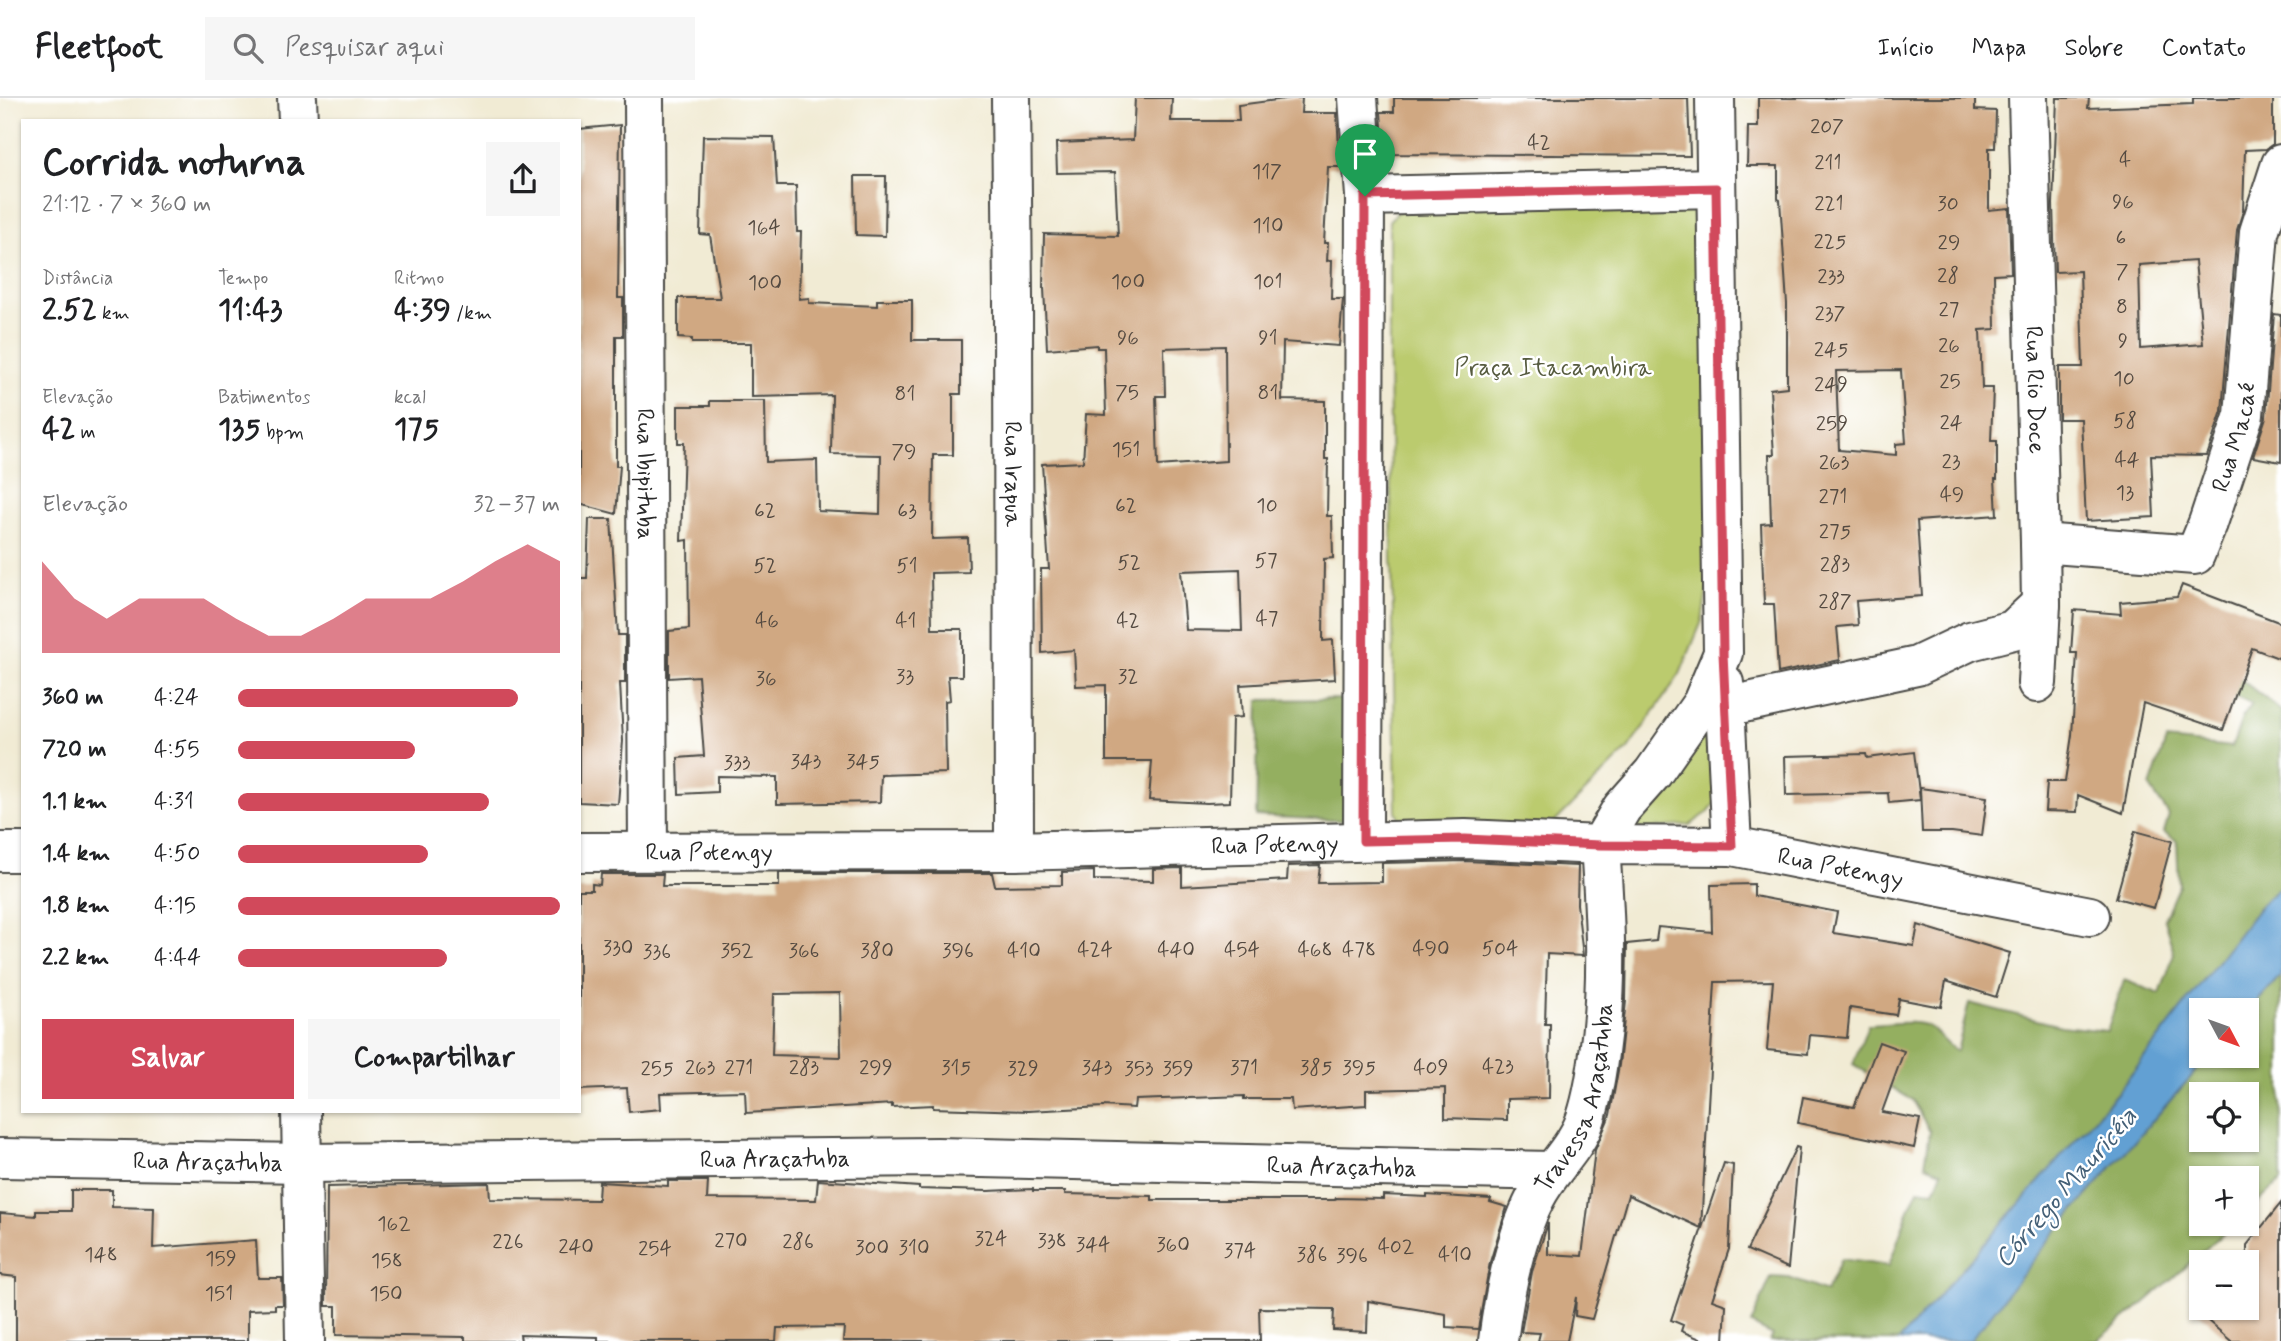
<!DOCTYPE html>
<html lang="pt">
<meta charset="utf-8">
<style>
:root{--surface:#fff;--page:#f6f6f6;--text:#202124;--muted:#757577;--line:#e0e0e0;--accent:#d1495b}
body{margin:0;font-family:Mynerve,sans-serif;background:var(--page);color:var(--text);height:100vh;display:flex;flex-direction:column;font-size:26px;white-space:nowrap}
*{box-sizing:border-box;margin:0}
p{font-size:23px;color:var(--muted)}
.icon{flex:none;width:38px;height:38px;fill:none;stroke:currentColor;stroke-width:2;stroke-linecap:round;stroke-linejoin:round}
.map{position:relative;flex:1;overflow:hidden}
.side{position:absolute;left:21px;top:21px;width:560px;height:994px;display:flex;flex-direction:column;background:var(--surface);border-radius:0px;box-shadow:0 2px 5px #0004}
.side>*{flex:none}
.needle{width:46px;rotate:131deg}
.buttons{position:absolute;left:2189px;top:900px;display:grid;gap:14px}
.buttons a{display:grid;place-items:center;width:70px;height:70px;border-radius:0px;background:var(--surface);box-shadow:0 2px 5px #0004;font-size:35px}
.pin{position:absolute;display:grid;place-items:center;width:60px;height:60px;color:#fff;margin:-72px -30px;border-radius:50% 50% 50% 0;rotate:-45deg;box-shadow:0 0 7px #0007}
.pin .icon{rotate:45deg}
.round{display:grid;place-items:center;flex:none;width:74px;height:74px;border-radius:0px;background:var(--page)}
.headline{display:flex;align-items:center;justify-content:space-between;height:119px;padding:0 21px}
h1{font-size:38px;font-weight:700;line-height:52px}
.stats{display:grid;grid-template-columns:repeat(3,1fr);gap:10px;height:119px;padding:7px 21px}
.stats div{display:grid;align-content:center}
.stats b{font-size:30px;font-weight:700}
.stats small{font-size:19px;font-weight:400}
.stats p{font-size:19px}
.chart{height:196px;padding:14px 21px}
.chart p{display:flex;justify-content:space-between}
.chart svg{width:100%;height:126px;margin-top:7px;fill:var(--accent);opacity:.7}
.button{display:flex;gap:14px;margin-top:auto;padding:14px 21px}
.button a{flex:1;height:80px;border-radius:0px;background:var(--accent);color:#fff;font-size:28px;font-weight:700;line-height:80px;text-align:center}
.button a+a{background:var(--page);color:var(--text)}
ul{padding:0 21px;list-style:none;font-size:23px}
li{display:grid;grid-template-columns:112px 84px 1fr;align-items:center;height:52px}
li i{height:18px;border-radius:9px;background:var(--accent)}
header{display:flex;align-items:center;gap:42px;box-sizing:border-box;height:98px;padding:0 35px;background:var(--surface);border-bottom:2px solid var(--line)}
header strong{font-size:33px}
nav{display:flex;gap:38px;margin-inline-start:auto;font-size:24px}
.search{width:490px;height:63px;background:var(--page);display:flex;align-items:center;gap:18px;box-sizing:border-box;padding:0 24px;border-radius:0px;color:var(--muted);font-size:26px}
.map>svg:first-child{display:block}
.green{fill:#bbcb6e;stroke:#737b4c;stroke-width:2}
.forest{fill:#94af61;stroke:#606d46;stroke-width:2;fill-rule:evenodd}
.water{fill:#62a0d3;stroke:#46667f;stroke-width:2}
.building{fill:#d0a882;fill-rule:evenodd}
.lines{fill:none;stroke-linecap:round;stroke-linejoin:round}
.street-casing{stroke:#494844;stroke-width:42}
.secondary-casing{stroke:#494844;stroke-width:42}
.street{stroke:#fff;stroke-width:38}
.secondary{stroke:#fff;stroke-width:38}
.route-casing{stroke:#fff;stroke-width:14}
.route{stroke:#d1495b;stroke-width:9}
.labels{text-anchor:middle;stroke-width:5;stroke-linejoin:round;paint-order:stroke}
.number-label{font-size:21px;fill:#544a41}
.park-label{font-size:24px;fill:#565b3f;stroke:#fff}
.street-label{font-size:24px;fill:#2b2b2b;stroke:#fff}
.water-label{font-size:26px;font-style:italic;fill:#446077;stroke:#fff}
</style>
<header>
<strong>Fleetfoot</strong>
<div class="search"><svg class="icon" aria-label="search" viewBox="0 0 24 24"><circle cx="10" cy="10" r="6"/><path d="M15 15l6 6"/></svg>Pesquisar aqui</div>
<nav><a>Início</a><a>Mapa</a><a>Sobre</a><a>Contato</a></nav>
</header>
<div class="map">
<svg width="2281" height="1243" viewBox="0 0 2281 1243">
<rect width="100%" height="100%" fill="#fff"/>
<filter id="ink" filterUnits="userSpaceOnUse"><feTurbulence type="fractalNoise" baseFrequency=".0143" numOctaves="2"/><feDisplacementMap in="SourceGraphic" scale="14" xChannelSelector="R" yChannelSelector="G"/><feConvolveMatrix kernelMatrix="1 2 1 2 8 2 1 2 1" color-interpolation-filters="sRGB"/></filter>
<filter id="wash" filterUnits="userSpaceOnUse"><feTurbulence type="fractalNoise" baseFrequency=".00686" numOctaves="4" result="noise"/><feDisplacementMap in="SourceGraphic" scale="28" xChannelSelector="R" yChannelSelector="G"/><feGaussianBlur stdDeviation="1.57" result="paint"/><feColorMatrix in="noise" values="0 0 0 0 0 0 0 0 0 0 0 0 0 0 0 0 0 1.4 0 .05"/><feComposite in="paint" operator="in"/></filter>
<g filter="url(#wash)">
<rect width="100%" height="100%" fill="#f1ebd4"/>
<path class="green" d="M 1716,103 L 1710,473 L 1702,523 L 1680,576 L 1628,651 L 1550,729 L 1403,729 L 1396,713 L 1389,264 L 1389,123 L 1406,104 Z
M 1711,603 L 1720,699 L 1707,715 L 1690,727 L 1614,733 L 1657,696 L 1682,670 Z"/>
<path class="forest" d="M 2234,576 L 2281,613 L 2281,788 L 2261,807 L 2117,995 L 1899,1243 L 1770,1243 L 1773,1237 L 1751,1226 L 1771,1179 L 1789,1180 L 1826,1194 L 1841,1161 L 1889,1168 L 1907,1116 L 1918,1091 L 1934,1093 L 1942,1073 L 1925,1067 L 1930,1033 L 1912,1002 L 1853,966 L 1868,927 C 1885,927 1917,920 1931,930 C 1940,937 1946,947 1957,953 L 1969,905 L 2061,928 L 2107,933 L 2124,882 L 2160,896 L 2174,856 L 2164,821 L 2179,787 L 2177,743 L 2164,734 L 2169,717 L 2150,689 L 2166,642 L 2232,649 L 2242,620 L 2252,606 L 2219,592 Z
M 1352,601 L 1348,723 L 1256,718 L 1259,602 Z
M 2281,877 L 2281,1083 L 2247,1115 L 2247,1080 L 2202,1080 L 2202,1125 L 2235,1125 L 2143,1206 L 2097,1243 L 1970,1243 L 2056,1133 L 2210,957 L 2247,957 L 2247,915 ZM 2202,996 L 2247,996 L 2247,1041 L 2202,1041 Z"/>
<path class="water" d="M 2281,788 L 2281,877 L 2247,915 L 2247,912 L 2202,912 L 2202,957 L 2210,957 L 2056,1133 L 1970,1243 L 1899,1243 L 2117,995 L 2261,807 Z"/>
<g id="blocks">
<path class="building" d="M 1135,0 L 1172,0 L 1171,23 L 1239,23 L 1238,7 L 1292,0 L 1302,0 L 1301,15 L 1337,15 L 1340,69 L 1328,69 L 1324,145 L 1328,145 L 1327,163 L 1332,162 L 1331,201 L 1343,201 L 1339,248 L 1283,244 L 1282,302 L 1325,303 L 1325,361 L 1328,361 L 1327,418 L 1332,418 L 1333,460 L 1324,461 L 1323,543 L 1333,542 L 1335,581 L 1240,587 L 1242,619 L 1232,620 L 1230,704 L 1207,705 L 1149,702 L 1152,663 L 1106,663 L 1106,587 L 1076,588 L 1074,552 L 1042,555 L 1041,471 L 1049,471 L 1042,366 L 1083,364 L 1086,316 L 1106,317 L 1104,250 L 1097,250 L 1097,247 L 1047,251 L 1044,190 L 1043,190 L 1044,136 L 1118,138 L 1115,74 L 1057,75 L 1056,45 L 1133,42 ZM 1225,248 L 1226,363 L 1158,368 L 1156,298 L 1165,298 L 1164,250 ZM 1240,471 L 1242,533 L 1186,532 L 1181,473 Z
M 1394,0 L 1688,0 L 1690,58 L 1384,56 L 1381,14 L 1394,14 Z
M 1758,0 L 1975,0 L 1975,12 L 1996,13 L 1995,50 L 1989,50 L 1989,112 L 2009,110 L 2011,175 L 1994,176 L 1995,231 L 1980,232 L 1982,290 L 1993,290 L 1991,343 L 1997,343 L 1997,381 L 1995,381 L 1997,417 L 1917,423 L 1922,498 L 1856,503 L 1858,527 L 1837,529 L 1840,562 L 1778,575 L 1774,506 L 1764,506 L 1761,426 L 1771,425 L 1769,357 L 1774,357 L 1770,291 L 1787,289 L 1787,206 L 1780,102 L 1778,101 L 1778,68 L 1747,68 L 1748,29 L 1758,29 ZM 1901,272 L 1906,345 L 1896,346 L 1896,357 L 1839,352 L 1836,273 Z
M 2057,0 L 2089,0 L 2088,10 L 2193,6 L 2193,0 L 2273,0 L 2273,46 L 2266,51 L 2245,52 L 2243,113 L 2237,132 L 2222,313 L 2207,358 L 2151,357 L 2154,419 L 2086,423 L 2081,321 L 2059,321 L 2059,269 L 2083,269 L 2080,173 L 2055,174 L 2053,106 ZM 2195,163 L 2203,246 L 2141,251 L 2139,167 Z
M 620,27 L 618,200 L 623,200 L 623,238 L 616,238 L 616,368 L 620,368 L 616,416 L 579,406 L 579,31 Z
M 703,38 L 774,39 L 777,88 L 796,88 L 797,134 L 801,134 L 799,201 L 809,200 L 809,205 L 877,208 L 877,202 L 912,202 L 912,242 L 961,242 L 961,296 L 953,296 L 953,357 L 933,357 L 932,441 L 968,440 L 969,474 L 931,475 L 932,531 L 962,531 L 962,578 L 948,578 L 950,602 L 945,603 L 946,675 L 881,677 L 880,704 L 777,706 L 777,679 L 717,678 L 717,694 L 679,696 L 678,660 L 704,658 L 698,578 L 669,580 L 669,533 L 689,531 L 688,442 L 681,443 L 684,345 L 678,345 L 678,308 L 710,308 L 710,303 L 765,303 L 766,364 L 817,362 L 818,413 L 880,416 L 881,357 L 831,356 L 832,297 L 751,299 L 751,245 L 692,245 L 692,241 L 678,240 L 678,200 L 720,200 L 710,137 L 700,136 Z
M 855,78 L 886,78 L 885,138 L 856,137 Z
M 2274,216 L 2281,217 L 2281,364 L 2253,359 L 2266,319 Z
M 589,421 L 611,421 L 618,537 L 625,537 L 625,585 L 620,585 L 623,643 L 618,706 L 579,704 L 579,480 L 587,480 Z
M 2182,487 L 2281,525 L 2281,561 L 2252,550 L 2223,632 L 2143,605 L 2123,715 L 2078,697 L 2077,714 L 2045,713 L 2047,684 L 2065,684 L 2072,637 L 2077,555 L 2071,555 L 2074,512 L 2121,516 L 2120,504 L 2177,499 Z
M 1914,654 L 1920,702 L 1889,705 L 1888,695 L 1786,697 L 1785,658 L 1866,656 L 1867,660 Z
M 1920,690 L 1987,699 L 1982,738 L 1952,734 L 1922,734 Z
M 2135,733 L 2172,743 L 2154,810 L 2116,800 Z
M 1465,763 L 1578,768 L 1577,806 L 1583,858 L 1547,856 L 1545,926 L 1550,926 L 1549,1000 L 1507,1001 L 1507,1022 L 1445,1020 L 1445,990 L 1366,992 L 1366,1007 L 1292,1012 L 1291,1001 L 1244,1001 L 1244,998 L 1135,1002 L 1134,1010 L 1103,1008 L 1103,1009 L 1028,1013 L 933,1010 L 933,1007 L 892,1009 L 892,1006 L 746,1015 L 745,993 L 660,995 L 661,1011 L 629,1014 L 627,990 L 579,992 L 579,792 L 592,792 L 592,786 L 600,787 L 601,776 L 663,776 L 662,788 L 779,788 L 779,775 L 992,775 L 995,788 L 1062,787 L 1062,774 L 1094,773 L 1094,782 L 1153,783 L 1153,771 L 1182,770 L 1182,788 L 1287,782 L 1288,768 L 1320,767 L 1318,785 L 1382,784 L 1382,765 ZM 840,895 L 841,959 L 772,957 L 774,896 Z
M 1754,786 L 1754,798 L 1837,814 L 1833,835 L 1914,848 L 1918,827 L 2010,855 L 1996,899 L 1946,883 L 1941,909 L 1899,901 L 1896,917 L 1850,910 L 1847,940 L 1810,937 L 1808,956 L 1767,952 L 1773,883 L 1715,884 L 1701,1130 L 1628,1097 L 1592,1221 L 1575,1218 L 1576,1199 L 1567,1243 L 1538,1243 L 1540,1235 L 1521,1234 L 1532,1174 L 1548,1125 L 1548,1156 L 1582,1158 L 1595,1052 L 1610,1017 L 1619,967 L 1626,903 L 1627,846 L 1656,843 L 1658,829 L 1712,834 L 1711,787 Z
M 1879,944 L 1904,953 L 1882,1014 L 1920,1021 L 1914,1050 L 1798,1025 L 1803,999 L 1854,1009 Z
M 1796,1049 L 1799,1050 L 1788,1170 L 1747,1152 Z
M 1724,1065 L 1733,1067 L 1729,1151 L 1712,1202 L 1726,1207 L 1724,1243 L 1705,1243 L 1681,1233 L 1683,1227 L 1671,1222 Z
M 818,1082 L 919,1089 L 919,1091 L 988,1093 L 1033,1091 L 1033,1093 L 1065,1093 L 1065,1096 L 1152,1098 L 1152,1102 L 1335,1102 L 1336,1100 L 1383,1101 L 1383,1097 L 1427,1099 L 1427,1097 L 1491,1101 L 1490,1104 L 1507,1109 L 1490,1164 L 1478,1231 L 1446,1229 L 1446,1216 L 1368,1203 L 1367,1234 L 1333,1232 L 1334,1211 L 1259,1210 L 1260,1243 L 843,1243 L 844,1229 L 777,1230 L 776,1243 L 598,1243 L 598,1239 L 520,1237 L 521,1243 L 465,1243 L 465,1239 L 336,1237 L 336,1208 L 326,1208 L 327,1089 L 489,1085 L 490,1101 L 598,1102 L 599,1084 L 668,1088 L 668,1083 L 708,1083 L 707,1101 L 816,1102 Z
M 71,1092 L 112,1092 L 112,1109 L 154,1110 L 153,1150 L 256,1142 L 258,1180 L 282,1180 L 283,1207 L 275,1207 L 275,1211 L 248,1212 L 248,1243 L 16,1243 L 16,1179 L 0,1177 L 0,1115 L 36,1118 L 36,1113 L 71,1113 Z
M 2281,1105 L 2281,1243 L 2231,1243 L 2192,1209 L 2247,1209 L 2247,1147 Z"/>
</g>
</g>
<g filter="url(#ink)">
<use href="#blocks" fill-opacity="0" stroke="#494844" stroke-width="2"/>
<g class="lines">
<defs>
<g id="street">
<path d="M 297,0 L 298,23"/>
<path id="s1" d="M 644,0 L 648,753"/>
<path id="s2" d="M 1011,0 L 1013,199 L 1014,753"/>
<path d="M 1358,0 L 1365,98 L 1363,743"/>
<path id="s3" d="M 2028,0 L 2040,445 L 2041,506 L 2037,585"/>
<path d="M 1365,98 L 1716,90"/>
<path id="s4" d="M 2040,445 L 2195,457 L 2208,425 L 2244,317 L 2259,134 L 2281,66"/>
<path d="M 1724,585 L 1732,748"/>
<path d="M 1725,609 L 1917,568 L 1970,543 L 2013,532 L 2041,506"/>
<path d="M 301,1013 L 305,1243"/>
<path id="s5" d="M 0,1060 L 302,1065 L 937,1059 L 1551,1073"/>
<path id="s6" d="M 1498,1243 C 1504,1196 1514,1141 1536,1099 C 1549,1073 1572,1054 1583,1028 C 1592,1005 1596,979 1599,955 C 1609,883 1605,819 1600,747 L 1732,748 L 2090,818"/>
</g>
<g id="secondary">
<path d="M 0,754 L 23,754"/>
<path id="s7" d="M 579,754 L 1014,753 L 1465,741 L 1600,747 L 1622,710 L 1653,675 L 1702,605 L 1723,555 L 1715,0"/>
</g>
</defs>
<use href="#street" class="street-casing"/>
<use href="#secondary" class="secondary-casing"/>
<use href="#street" class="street"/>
<use href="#secondary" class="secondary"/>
</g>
</g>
<g class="lines" filter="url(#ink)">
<defs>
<path id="route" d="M 1716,90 L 1723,555 L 1732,748 L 1600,747 L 1465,741 L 1363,743 L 1365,98 Z"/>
</defs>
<use href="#route" class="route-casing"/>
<use href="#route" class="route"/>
</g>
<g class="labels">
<g class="number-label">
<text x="1827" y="35">207</text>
<text x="1539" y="51">42</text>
<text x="2125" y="68">4</text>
<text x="1828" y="71">211</text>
<text x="1267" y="80">117</text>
<text x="2123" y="110">96</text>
<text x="1829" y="112">221</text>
<text x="1948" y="112">30</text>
<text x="1268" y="134">110</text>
<text x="764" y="136">164</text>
<text x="2121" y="146">6</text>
<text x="1830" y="150">225</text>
<text x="1949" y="151">29</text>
<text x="2122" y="180">7</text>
<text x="1948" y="184">28</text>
<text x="1831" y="185">233</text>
<text x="1128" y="190">100</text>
<text x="1268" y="190">101</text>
<text x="765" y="191">100</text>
<text x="2122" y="215">8</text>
<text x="1949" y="218">27</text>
<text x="1830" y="222">237</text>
<text x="1128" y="246">96</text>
<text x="1268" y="246">91</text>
<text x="2123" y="249">9</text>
<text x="1949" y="254">26</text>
<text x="1831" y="258">245</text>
<text x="2124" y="287">10</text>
<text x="1950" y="290">25</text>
<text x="1831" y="293">249</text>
<text x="1127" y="301">75</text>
<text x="1268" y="301">81</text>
<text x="905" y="302">81</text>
<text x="2125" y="329">58</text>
<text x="1951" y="331">24</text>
<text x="1832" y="332">259</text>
<text x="1126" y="358">151</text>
<text x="904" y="360">79</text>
<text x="2127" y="368">44</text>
<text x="1951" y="370">23</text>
<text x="1834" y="371">263</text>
<text x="2125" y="401">13</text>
<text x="1952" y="403">49</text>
<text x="1833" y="405">271</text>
<text x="1126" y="414">62</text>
<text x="1267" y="414">10</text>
<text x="765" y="419">62</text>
<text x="907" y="419">63</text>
<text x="1835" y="440">275</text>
<text x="1266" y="469">57</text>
<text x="1129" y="471">52</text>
<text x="1835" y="473">283</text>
<text x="765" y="474">52</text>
<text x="907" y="474">51</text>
<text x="1835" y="510">287</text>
<text x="1267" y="527">47</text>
<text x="767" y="529">46</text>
<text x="906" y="529">41</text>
<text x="1128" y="529">42</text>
<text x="905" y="585">33</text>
<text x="1128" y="585">32</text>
<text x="766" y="587">36</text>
<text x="806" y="670">343</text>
<text x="863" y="670">345</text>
<text x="737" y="671">333</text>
<text x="618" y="856">330</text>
<text x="1431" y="857">490</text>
<text x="1500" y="857">504</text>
<text x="1095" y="858">424</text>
<text x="1176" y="858">440</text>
<text x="1242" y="858">454</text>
<text x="1315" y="858">468</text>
<text x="1359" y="858">478</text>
<text x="737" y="859">352</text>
<text x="804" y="859">366</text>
<text x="877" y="859">380</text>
<text x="958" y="859">396</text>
<text x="1024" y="859">410</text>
<text x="657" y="860">336</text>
<text x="1498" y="975">423</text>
<text x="700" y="976">263</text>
<text x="739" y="976">271</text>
<text x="804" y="976">283</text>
<text x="876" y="976">299</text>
<text x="956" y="976">315</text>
<text x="1097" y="976">343</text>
<text x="1244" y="976">371</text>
<text x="1316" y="976">385</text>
<text x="1359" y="976">395</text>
<text x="1431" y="976">409</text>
<text x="657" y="977">255</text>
<text x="1023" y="977">329</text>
<text x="1139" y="977">353</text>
<text x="1178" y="977">359</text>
<text x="394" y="1132">162</text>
<text x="991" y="1147">324</text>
<text x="731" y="1149">270</text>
<text x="1052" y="1149">338</text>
<text x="508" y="1150">226</text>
<text x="798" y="1150">286</text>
<text x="1093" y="1153">344</text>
<text x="1173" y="1153">360</text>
<text x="576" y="1155">240</text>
<text x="1396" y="1155">402</text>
<text x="872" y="1156">300</text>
<text x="914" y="1156">310</text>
<text x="655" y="1157">254</text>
<text x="1240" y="1159">374</text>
<text x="101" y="1163">148</text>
<text x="1312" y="1163">386</text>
<text x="1455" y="1163">410</text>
<text x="1352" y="1164">396</text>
<text x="221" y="1167">159</text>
<text x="387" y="1169">158</text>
<text x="219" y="1202">151</text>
<text x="386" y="1202">150</text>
</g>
<g class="park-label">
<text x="1553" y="277">Praça Itacambira</text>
</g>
<g class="street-label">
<text dy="8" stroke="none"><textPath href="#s3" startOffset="292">Rua Rio Doce</textPath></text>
<text dy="8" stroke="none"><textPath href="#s4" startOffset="280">Rua Macaé</textPath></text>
<text dy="8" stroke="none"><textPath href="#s1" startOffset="376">Rua Ibipituba</textPath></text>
<text dy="8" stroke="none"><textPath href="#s2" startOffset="376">Rua Irapua</textPath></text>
<text dy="8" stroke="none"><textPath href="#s7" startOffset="696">Rua Potengy</textPath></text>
<text dy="8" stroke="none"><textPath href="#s7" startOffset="130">Rua Potengy</textPath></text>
<text dy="8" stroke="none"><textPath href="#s6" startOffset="761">Rua Potengy</textPath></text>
<text dy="8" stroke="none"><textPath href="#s6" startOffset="259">Travessa Araçatuba</textPath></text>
<text dy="8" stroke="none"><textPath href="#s5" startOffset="775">Rua Araçatuba</textPath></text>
<text dy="8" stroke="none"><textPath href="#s5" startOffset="208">Rua Araçatuba</textPath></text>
<text dy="8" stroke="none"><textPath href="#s5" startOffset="1342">Rua Araçatuba</textPath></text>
</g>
<g class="water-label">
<text transform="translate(2065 1089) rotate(-49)" y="9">Córrego Mauricéia</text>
</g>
</g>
</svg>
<div class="buttons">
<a><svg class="needle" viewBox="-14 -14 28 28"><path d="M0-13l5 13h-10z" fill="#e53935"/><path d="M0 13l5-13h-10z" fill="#757577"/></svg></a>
<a><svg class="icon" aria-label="locate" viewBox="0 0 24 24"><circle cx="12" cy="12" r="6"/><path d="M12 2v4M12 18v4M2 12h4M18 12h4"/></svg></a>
<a>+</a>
<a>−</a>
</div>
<div class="pin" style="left:1365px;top:98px;background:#1e9e55"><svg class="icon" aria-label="arrive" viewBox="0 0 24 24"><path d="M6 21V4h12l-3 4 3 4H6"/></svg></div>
<section class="side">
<div class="headline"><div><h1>Corrida noturna</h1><p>21:12 · 7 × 360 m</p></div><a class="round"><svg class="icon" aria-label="share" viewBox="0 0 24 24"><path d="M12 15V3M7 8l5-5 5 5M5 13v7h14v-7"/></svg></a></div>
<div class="stats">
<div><p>Distância</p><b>2.52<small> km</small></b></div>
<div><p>Tempo</p><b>11:43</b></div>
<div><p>Ritmo</p><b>4:39<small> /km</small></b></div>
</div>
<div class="stats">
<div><p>Elevação</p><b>42<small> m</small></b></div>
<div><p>Batimentos</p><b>135<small> bpm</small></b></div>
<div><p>kcal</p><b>175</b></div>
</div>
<div class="chart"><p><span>Elevação</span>32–37 m</p>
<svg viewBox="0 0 160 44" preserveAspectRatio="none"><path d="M0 44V12L10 25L20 32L30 25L40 25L50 25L60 32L70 38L80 38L90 32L100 25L110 25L120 25L130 19L140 12L150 6L160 12V44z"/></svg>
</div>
<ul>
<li><b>360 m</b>4:24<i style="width:87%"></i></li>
<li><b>720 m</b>4:55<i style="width:55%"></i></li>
<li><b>1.1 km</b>4:31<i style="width:78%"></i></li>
<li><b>1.4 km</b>4:50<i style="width:59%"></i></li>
<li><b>1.8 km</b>4:15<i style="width:100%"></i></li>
<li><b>2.2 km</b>4:44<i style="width:65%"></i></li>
</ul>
<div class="button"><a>Salvar</a><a>Compartilhar</a></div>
</section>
</div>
